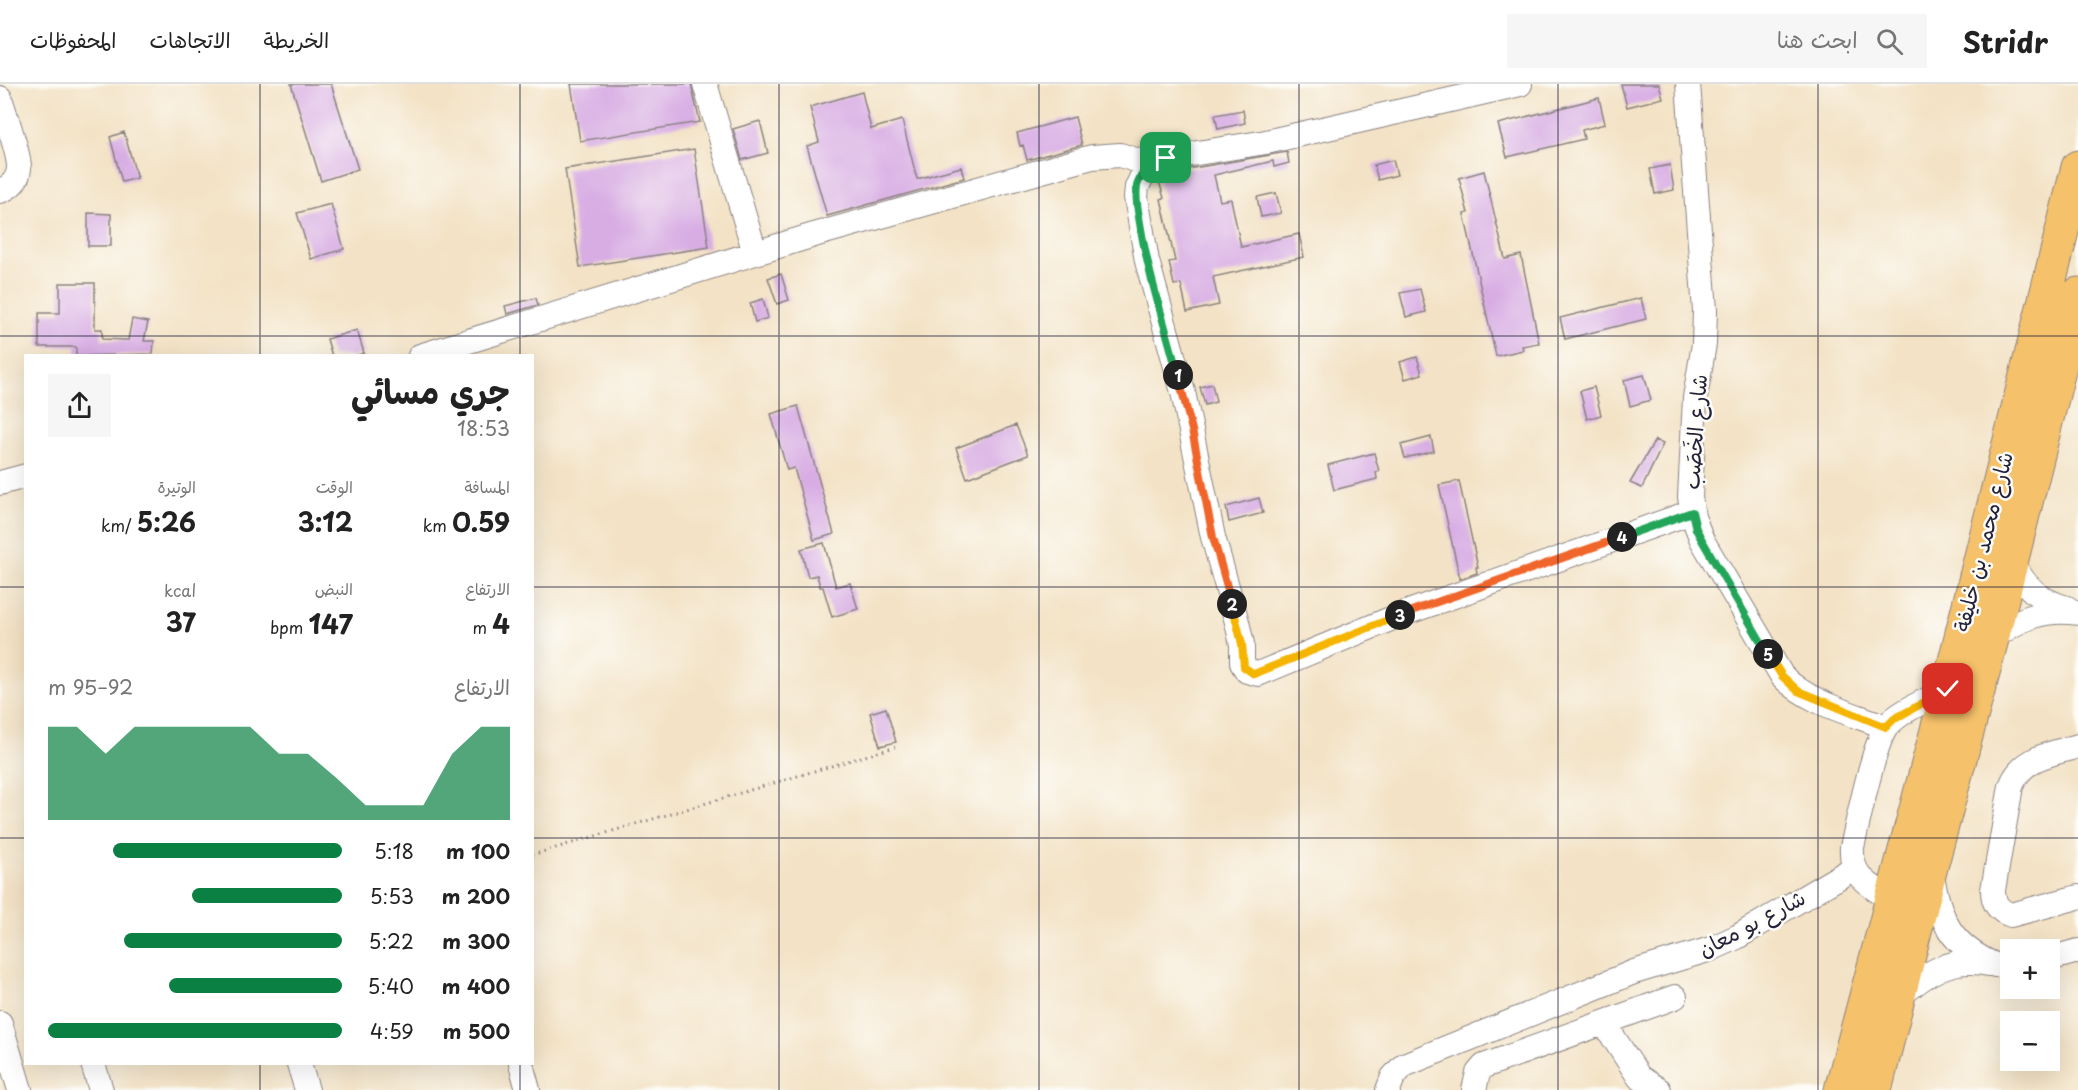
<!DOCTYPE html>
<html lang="ar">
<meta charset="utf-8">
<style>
:root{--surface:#fff;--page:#f6f6f6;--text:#222;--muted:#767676;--line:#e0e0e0;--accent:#0b8043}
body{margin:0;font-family:"Playpen Sans","Playpen Sans Arabic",sans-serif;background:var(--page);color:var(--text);direction:rtl;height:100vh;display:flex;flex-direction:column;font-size:22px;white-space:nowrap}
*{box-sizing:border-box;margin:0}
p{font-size:20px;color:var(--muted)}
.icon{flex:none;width:33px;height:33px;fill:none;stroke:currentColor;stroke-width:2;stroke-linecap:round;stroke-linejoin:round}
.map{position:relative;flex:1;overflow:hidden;direction:ltr}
.details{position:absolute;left:24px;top:270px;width:510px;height:711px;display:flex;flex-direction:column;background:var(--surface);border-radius:0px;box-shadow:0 6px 24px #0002;direction:rtl}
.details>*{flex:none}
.buttons{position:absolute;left:2000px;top:855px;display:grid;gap:12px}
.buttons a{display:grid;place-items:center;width:60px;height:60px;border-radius:0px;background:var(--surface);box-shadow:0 6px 24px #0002;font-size:30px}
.pin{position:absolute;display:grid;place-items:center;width:51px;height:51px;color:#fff;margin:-26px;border-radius:12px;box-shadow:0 3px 9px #0006}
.km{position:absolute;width:30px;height:30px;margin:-15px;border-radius:50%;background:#222;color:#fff;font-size:16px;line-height:30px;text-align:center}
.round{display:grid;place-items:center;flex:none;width:63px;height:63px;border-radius:0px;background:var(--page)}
.headline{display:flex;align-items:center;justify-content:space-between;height:102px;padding:0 24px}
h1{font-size:33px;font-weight:700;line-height:45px}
.stats{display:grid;grid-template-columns:repeat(3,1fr);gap:9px;height:102px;padding:6px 24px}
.stats div{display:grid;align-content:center}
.stats b{font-size:26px;font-weight:700}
.stats small{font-size:16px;font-weight:400}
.stats p{font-size:16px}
.chart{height:168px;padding:12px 24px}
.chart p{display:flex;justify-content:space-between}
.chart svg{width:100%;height:108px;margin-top:6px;fill:var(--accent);opacity:.7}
ul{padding:0 24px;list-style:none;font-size:20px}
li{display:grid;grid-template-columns:96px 72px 1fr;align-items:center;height:45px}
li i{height:15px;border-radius:8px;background:var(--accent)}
header{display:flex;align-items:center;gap:36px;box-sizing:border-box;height:84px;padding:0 30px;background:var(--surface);border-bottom:2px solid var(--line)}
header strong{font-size:28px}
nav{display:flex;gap:33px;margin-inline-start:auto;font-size:21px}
.search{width:420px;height:54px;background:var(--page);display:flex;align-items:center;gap:15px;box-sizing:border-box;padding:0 21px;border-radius:0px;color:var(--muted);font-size:22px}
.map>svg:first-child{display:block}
.building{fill:#d8ade4}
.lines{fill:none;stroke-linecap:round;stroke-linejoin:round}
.minor-casing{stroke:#8a8280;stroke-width:26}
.highway-casing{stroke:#8a8280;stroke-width:35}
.path{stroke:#8a8280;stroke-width:3;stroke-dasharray:1.5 4.5;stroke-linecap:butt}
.minor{stroke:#fff;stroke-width:24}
.highway{stroke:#f5c16b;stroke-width:33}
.split-1-casing{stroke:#fff;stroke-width:12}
.split-2-casing{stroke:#fff;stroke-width:12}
.split-3-casing{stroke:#fff;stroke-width:12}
.split-4-casing{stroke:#fff;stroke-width:12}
.split-5-casing{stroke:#fff;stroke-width:12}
.split-6-casing{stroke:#fff;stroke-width:12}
.split-1{stroke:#22a559;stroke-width:8}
.split-2{stroke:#f0652b;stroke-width:8}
.split-3{stroke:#f5b400;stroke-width:8}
.split-4{stroke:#f0652b;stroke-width:8}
.split-5{stroke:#22a559;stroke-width:8}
.split-6{stroke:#f5b400;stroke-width:8}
.grid{fill:none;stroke:#22223b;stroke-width:1.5;stroke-opacity:0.55}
.labels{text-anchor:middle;stroke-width:5;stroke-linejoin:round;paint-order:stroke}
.street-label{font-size:21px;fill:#22223b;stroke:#fdfcf7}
</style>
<header>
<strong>Stridr</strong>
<div class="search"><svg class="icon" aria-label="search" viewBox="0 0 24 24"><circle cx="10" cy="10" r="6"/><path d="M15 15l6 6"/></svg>ابحث هنا</div>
<nav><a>الخريطة</a><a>الاتجاهات</a><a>المحفوظات</a></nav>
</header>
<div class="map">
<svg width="2078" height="1006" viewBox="0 0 2078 1006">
<rect width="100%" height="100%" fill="#fdfcf7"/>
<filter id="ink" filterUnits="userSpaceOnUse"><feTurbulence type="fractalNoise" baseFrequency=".0167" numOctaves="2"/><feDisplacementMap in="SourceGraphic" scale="12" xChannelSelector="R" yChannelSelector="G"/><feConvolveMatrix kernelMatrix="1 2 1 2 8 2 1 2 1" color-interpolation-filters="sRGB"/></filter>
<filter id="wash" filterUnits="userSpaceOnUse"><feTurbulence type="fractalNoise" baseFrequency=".008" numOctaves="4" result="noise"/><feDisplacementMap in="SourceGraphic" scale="24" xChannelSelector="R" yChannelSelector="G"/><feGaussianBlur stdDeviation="1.35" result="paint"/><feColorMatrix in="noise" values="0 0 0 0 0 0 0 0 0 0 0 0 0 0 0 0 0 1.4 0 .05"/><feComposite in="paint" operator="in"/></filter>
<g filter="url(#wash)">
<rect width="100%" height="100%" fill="#f3e2c5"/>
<g id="blocks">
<path class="building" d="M 291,0 L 331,0 L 358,85 L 321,97 Z
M 571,0 L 691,0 L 700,38 L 580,57 Z
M 1621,0 L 1659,0 L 1663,14 L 1627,23 Z
M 862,8 L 871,45 L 902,36 L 917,95 L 961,83 L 964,94 L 827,132 L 807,62 L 819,58 L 810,23 Z
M 1599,14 L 1605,40 L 1582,46 L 1584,55 L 1507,73 L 1498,40 Z
M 1243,26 L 1245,39 L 1218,45 L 1215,31 Z
M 1075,33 L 1082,61 L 1027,76 L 1023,61 L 1020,62 L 1017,49 Z
M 760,37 L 768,69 L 742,76 L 733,45 Z
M 124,48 L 137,94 L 122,98 L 110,53 Z
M 694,65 L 709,163 L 580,183 L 565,85 Z
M 1287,68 L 1289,79 L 1274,83 L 1273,77 L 1214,91 L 1220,117 L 1231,115 L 1241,163 L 1299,150 L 1304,173 L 1213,193 L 1219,221 L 1187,228 L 1181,200 L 1174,201 L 1169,178 L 1175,177 L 1161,115 L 1164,114 L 1158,94 L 1170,88 Z
M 1393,76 L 1397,91 L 1378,96 L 1374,81 Z
M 1670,81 L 1674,106 L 1655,110 L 1650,85 Z
M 1484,87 L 1505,175 L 1521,171 L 1539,259 L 1522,262 L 1523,266 L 1496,272 L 1464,130 L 1468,129 L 1459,94 Z
M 1276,109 L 1281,129 L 1261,133 L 1257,113 Z
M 331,120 L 344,165 L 311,175 L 297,129 Z
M 88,129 L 111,130 L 111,162 L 88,162 Z
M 781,190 L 789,216 L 777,220 L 768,194 Z
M 60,199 L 95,199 L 95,245 L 102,245 L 102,255 L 128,256 L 132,235 L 148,238 L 144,257 L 154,257 L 153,270 L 76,272 L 76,263 L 39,263 L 39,229 L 60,229 Z
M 1420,205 L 1426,228 L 1406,233 L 1400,209 Z
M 536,214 L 538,221 L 507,230 L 505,222 Z
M 1641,214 L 1646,235 L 1565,255 L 1560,234 Z
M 763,215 L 768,234 L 755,238 L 750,219 Z
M 357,246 L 364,269 L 355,272 L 332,272 L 327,255 Z
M 1417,273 L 1422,290 L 1405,295 L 1400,278 Z
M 1644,291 L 1651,316 L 1630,322 L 1624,296 Z
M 1212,300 L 1216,318 L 1205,321 L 1200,303 Z
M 1594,303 L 1601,331 L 1587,335 L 1580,307 Z
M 798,322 L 834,450 L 814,456 L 794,384 L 787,386 L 771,330 Z
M 1016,341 L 1028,371 L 967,394 L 956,364 Z
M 1431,353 L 1434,367 L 1405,374 L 1401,361 Z
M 1655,356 L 1663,360 L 1642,404 L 1630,399 Z
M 1374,369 L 1379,387 L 1376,388 L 1377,395 L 1334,406 L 1328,381 Z
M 1459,397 L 1478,483 L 1476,483 L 1477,489 L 1460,495 L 1439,401 Z
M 1259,414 L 1263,429 L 1229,438 L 1226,423 Z
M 824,459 L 836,503 L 850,499 L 858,525 L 832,533 L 823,503 L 820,503 L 817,491 L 808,493 L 801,465 Z
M 886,624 L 896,658 L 880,662 L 870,629 Z"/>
</g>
</g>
<g filter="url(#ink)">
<use href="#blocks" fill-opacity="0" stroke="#8a8280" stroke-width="1.5"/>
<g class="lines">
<defs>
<path id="minor" d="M 705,0 L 755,169
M 1520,0 L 1266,58 L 1166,74 L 1151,81 L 1145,86 L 1137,103 L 1136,113 L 1147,177 L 1183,308 L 1213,453 L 1237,538 L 1242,560 L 1242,579 L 1247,587 L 1258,590 L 1400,531 L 1692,428
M 1688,0 L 1705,227 L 1704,260 L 1695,314 L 1690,413 L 1693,433 L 1702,456 L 1782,592 C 1808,619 1851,629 1886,643
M 0,14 C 5,31 19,68 19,83 C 19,95 11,103 0,107
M 420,272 L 814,151 L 1092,73 L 1120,71 L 1151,81
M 0,399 L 26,392
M 2012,474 C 2021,501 2039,517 2067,524
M 1992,555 C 2019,534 2044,524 2078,529
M 2078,662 C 2051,670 2022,673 2011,702 L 1993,806 C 1993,820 1999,827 2011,831 L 2078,813
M 1932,790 C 1939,836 1951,862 1995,881
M 1892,816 C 1870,801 1850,794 1852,763 C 1858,738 1874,658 1887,642 C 1902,625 1929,616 1948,605
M 2049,875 L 2078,867
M 1898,914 C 1925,889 1951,872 1989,880
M 0,939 L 20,1006
M 1604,939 L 1639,993 L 1659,1006
M 93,980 L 101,1006
M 299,980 L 307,1006
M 521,980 L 528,1006
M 1388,1006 L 1393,993 L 1404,981 L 1634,888 L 1711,865 L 1737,853 L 1854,784
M 1474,1006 L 1478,989 L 1484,982 L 1675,913"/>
<path id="highway" d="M 1841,1006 L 1948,605 L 2078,83
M 1875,1006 L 1931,783 L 1992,555 L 2078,210"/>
</defs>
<use href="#minor" class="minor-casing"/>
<use href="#highway" class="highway-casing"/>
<path class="path" d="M 532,771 L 895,663"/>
<use href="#minor" class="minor"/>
<use href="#highway" class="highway"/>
</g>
</g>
<g class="lines" filter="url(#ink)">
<defs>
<path id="split-1" d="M 1166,74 C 1152,79 1141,87 1137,102 C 1135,114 1138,127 1140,139 C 1148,191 1165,240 1178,291"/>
<path id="split-2" d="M 1178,291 L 1192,346 L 1213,453 L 1232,520"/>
<path id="split-3" d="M 1232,520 L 1242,560 L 1244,583 L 1254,590 L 1400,531"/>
<path id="split-4" d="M 1400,531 L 1622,453"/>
<path id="split-5" d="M 1622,453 L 1692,428 L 1696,445 L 1702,456 L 1768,570"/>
<path id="split-6" d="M 1768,570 L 1782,592 L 1798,607 L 1886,643 L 1894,635 L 1948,605"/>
</defs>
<use href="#split-1" class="split-1-casing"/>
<use href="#split-2" class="split-2-casing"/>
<use href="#split-3" class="split-3-casing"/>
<use href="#split-4" class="split-4-casing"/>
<use href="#split-5" class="split-5-casing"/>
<use href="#split-6" class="split-6-casing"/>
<use href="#split-1" class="split-1"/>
<use href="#split-2" class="split-2"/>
<use href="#split-3" class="split-3"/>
<use href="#split-4" class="split-4"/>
<use href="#split-5" class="split-5"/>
<use href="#split-6" class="split-6"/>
</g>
<path class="grid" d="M 260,0 L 260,272M 520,0 L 520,272M 779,0 L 779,1006M 1039,0 L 1039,1006M 1299,0 L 1299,1006M 1558,0 L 1558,1006M 1818,0 L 1818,1006M 0,252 L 2078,252M 0,503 L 26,503M 532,503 L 2078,503M 0,754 L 26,754M 532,754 L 2078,754M 260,980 L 260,1006M 520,980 L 520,1006"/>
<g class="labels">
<g class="street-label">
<text transform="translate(1696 348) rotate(-86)" y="7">شارع الخَصَب</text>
<text transform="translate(1984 458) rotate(-76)" y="7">شارع محمد بن خليفة</text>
<text transform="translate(1752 840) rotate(-28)" y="7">شارع بو معان</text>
</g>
</g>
</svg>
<div class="buttons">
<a>+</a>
<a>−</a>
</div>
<div class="pin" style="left:1166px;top:74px;background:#1e9e55"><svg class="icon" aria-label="arrive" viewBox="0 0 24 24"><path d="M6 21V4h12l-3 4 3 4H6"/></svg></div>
<div class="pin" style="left:1948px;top:605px;background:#d93025"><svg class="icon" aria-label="check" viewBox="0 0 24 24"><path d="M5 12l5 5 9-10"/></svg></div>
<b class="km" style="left:1178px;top:291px">1</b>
<b class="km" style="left:1232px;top:520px">2</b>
<b class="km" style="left:1400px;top:531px">3</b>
<b class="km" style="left:1622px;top:453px">4</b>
<b class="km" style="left:1768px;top:570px">5</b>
<section class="details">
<div class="headline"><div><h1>جري مسائي</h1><p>18:53</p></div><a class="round"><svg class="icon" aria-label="share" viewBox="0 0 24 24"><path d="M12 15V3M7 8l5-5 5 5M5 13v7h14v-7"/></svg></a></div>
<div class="stats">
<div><p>المسافة</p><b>0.59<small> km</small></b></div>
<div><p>الوقت</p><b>3:12</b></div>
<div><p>الوتيرة</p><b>5:26<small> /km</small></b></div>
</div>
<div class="stats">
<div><p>الارتفاع</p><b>4<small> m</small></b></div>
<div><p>النبض</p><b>147<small> bpm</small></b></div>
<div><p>kcal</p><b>37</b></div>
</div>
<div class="chart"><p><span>الارتفاع</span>92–95 m</p>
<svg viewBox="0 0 160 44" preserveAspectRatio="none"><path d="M0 44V6L10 6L20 17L30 6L40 6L50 6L60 6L70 6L80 17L90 17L100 27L110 38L120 38L130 38L140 17L150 6L160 6V44z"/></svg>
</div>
<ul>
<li><b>100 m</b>5:18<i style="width:78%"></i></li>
<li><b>200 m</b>5:53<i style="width:51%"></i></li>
<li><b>300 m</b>5:22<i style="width:74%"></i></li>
<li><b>400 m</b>5:40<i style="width:59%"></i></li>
<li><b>500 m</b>4:59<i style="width:100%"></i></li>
</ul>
</section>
</div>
